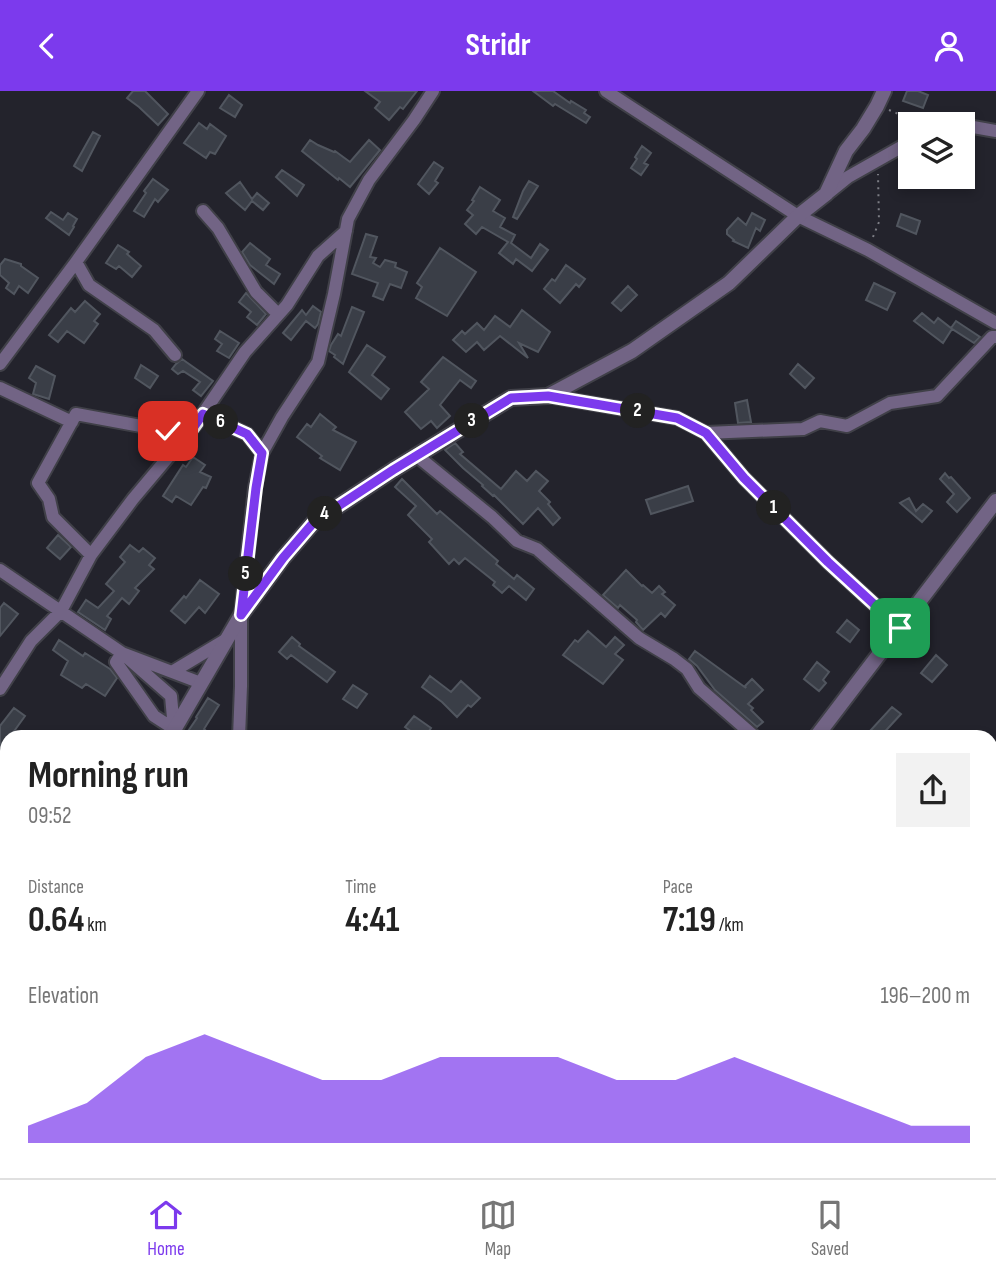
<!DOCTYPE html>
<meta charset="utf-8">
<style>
:root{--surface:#fff;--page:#f2f2f2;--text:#222;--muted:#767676;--line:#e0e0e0;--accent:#7c3aed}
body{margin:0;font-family:"Sofia Sans Condensed",sans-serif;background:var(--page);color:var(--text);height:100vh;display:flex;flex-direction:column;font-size:26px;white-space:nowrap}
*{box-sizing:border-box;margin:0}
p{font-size:23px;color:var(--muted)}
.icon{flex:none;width:38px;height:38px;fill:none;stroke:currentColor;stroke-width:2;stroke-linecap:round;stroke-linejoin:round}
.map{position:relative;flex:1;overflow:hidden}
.details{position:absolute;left:0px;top:639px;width:998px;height:450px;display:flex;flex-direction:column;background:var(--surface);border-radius:21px 21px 0 0;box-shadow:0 4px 10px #0003}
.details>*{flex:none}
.fabs{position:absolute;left:898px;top:21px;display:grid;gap:14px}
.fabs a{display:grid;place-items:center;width:77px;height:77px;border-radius:0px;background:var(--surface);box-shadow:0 4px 10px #0003;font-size:35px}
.pin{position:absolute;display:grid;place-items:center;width:60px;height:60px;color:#fff;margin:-30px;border-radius:14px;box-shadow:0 4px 10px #0006}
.km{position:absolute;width:35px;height:35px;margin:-18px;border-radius:50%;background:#222;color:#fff;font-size:19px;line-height:35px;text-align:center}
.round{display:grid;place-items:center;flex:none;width:74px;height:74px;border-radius:0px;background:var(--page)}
.overview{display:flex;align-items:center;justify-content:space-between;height:119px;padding:0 28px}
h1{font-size:38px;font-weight:700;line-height:52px}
.metrics{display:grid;grid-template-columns:repeat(3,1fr);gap:10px;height:119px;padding:7px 28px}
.metrics div{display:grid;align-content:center}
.metrics b{font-size:35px;font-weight:700}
.metrics small{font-size:19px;font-weight:400}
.metrics p{font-size:19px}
.chart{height:196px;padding:14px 28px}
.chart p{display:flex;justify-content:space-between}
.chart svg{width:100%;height:126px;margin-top:7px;fill:var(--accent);opacity:.7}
header{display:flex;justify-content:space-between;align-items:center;height:91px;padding:0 28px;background:var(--accent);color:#fff;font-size:32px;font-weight:700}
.dock{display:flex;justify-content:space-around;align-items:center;height:98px;border-top:2px solid var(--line);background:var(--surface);font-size:19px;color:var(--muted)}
.dock a{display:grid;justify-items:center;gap:4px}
.dock .on{color:var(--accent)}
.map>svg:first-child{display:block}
.building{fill:#3a3e47;stroke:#51565f;stroke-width:2}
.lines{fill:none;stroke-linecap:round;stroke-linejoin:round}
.minor-casing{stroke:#404048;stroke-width:16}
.tertiary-casing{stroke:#404048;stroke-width:18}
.path{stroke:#7c7d84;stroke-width:2;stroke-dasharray:2 5;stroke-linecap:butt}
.minor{stroke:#726485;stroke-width:12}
.tertiary{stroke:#726485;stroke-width:14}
.route-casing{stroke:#fff;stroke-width:14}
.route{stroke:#7c3aed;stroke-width:9}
</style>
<header><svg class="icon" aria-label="back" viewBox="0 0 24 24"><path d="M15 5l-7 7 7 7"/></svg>Stridr<svg class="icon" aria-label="person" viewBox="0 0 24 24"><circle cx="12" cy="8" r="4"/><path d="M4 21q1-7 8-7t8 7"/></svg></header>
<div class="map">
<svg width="996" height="1087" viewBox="0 0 996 1087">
<rect width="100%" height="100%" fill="#23232c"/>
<path class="building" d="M 133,0 L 145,0 L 168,23 L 158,34 L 139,16 L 127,7 Z
M 365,0 L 417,0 L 403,18 L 400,16 L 389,29 L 375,17 L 380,11 Z
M 533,0 L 553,0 L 570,12 L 571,10 L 586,19 L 584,22 L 590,26 L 586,32 L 555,13 L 553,15 Z
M 907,0 L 918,0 L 928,4 L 923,17 L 903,10 Z
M 229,4 L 242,14 L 235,26 L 220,17 Z
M 199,32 L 207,38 L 210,33 L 226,45 L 215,63 L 210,61 L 206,67 L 184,52 Z
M 93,41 L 100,45 L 82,80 L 74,75 Z
M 310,49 L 318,54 L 334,61 L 335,60 L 350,71 L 369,49 L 380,59 L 350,96 L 339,87 L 338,89 L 302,60 Z
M 642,55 L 651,62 L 644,72 L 648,74 L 641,84 L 631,77 L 637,68 L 635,66 Z
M 434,71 L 443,77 L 435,90 L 438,92 L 429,103 L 418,93 Z
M 282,79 L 304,94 L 297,105 L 276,86 Z
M 153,88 L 168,99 L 158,111 L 155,108 L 144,126 L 134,120 L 146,102 L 144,100 Z
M 529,90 L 538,95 L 517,128 L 513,126 L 523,100 Z
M 240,91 L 252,108 L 257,102 L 269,112 L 263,119 L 252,110 L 245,119 L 231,107 L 226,102 Z
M 480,96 L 500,109 L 493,120 L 505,127 L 500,136 L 515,144 L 511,152 L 531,167 L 540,153 L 548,159 L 532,180 L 516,168 L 513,173 L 499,162 L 508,151 L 482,136 L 476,143 L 465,133 L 473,124 L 467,119 L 474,110 L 472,109 Z
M 51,121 L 63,129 L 68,122 L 77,128 L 73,135 L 74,136 L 69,144 L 46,127 Z
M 752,122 L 765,129 L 760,140 L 756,137 L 748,157 L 733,150 L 734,149 L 727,143 L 727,139 L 738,127 L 746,134 Z
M 901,123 L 920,130 L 916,143 L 897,135 Z
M 366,143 L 377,146 L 370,166 L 376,167 L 373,172 L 380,176 L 385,169 L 396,172 L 395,176 L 407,181 L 401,197 L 390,193 L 383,209 L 373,205 L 378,192 L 352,183 Z
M 250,152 L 270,168 L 266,174 L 280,183 L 274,193 L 250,174 L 242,161 Z
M 118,154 L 129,161 L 127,163 L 141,175 L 132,186 L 119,175 L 116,178 L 106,172 Z
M 440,157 L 476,181 L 447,225 L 416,207 L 422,196 L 417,192 Z
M 5,168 L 21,173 L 21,175 L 38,187 L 28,202 L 19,195 L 14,203 L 6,197 L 9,192 L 0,184 L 0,174 Z
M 566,174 L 585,188 L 579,196 L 576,193 L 560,212 L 544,198 L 552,188 L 555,190 Z
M 874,192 L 895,202 L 887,219 L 866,209 Z
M 628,195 L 637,204 L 621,220 L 612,212 Z
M 246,202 L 266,223 L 257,234 L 247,226 L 251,221 L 239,211 Z
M 85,210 L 100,223 L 94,230 L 98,233 L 84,252 L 67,240 L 58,251 L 49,244 L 71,217 L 75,221 Z
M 313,215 L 321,221 L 318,233 L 315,237 L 306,230 L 291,249 L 283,242 L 302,219 L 306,224 Z
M 352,216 L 364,221 L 343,273 L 334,266 L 335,264 L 329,260 L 331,254 L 338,243 L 341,245 Z
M 522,219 L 550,241 L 538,261 L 519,252 L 528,267 L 500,245 L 484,259 L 477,251 L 466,261 L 453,249 L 462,240 L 465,243 L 477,232 L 484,239 L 495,225 L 510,236 Z
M 922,222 L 934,232 L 938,227 L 951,237 L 956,230 L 980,246 L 974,252 L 952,238 L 943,252 L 914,230 Z
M 220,240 L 239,252 L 229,267 L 217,260 L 222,253 L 215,248 Z
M 367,254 L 385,266 L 372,284 L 389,298 L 381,308 L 349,281 Z
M 443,266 L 476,290 L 471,297 L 460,289 L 440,314 L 450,325 L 437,337 L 431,330 L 421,338 L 405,321 L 429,298 L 421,291 Z
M 182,268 L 213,290 L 201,305 L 193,299 L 200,291 L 183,280 L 178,283 L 172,278 L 176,273 Z
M 798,273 L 814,287 L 805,297 L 790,283 Z
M 141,274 L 158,285 L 150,297 L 135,287 Z
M 36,275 L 55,285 L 49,308 L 33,303 L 36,292 L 29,287 Z
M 747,309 L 751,331 L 738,332 L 735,312 Z
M 320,323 L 336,336 L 333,339 L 356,351 L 340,379 L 320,367 L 322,365 L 297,346 L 307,333 L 311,336 Z
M 455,352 L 463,361 L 460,363 L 501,398 L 516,380 L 527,390 L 536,380 L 548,390 L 539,400 L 550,411 L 548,413 L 560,427 L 553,434 L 538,417 L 523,433 L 494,404 L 493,405 L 482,395 L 483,394 L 463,377 L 445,359 Z
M 193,366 L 205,374 L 200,381 L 211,386 L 206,397 L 203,396 L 191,414 L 176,405 L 172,411 L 163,405 L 183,374 L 186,376 Z
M 945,382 L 949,387 L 951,386 L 970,407 L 957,421 L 947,411 L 954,403 L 940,388 Z
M 402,388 L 437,423 L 440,420 L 498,470 L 496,473 L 514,488 L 517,484 L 534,498 L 526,509 L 509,495 L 502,502 L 493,494 L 495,491 L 465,467 L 459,473 L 454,468 L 449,473 L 429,451 L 432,448 L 408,424 L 416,415 L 395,396 Z
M 688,395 L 693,410 L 651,423 L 646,409 Z
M 909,407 L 916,420 L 923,413 L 932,420 L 922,431 L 900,412 Z
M 58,444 L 71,456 L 60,468 L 47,457 Z
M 130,454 L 139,461 L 143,457 L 155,467 L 149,474 L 154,478 L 135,497 L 139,500 L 129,513 L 122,507 L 107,525 L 111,528 L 105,539 L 78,521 L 86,509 L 98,517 L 114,500 L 106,493 L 125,471 L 120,466 Z
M 626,479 L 642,495 L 643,494 L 652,502 L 659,495 L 665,501 L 662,503 L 675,514 L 665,526 L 661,522 L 643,539 L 636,531 L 637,529 L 620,514 L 618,517 L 603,504 Z
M 200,489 L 219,503 L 205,522 L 199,516 L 185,532 L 171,520 L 184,505 L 186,507 Z
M 4,512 L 18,523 L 0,545 L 0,517 Z
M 847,529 L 859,539 L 850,551 L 837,541 Z
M 588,540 L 606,556 L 615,546 L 624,554 L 615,563 L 623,569 L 603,593 L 563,564 L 575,549 L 578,551 Z
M 292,546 L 300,553 L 299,555 L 335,581 L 327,591 L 291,564 L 287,568 L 279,561 Z
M 59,549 L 83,565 L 85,562 L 110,578 L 117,587 L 105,605 L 86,593 L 82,597 L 61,584 L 68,570 L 53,559 Z
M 695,560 L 746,597 L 745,595 L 752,588 L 763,599 L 748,613 L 753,617 L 751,619 L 763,631 L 757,636 L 715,599 L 697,575 L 689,568 Z
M 936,564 L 947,574 L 932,591 L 921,582 Z
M 817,571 L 829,581 L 823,589 L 826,592 L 819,600 L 804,588 Z
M 430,585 L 451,601 L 461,590 L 480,607 L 471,616 L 468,614 L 457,626 L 442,611 L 422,596 Z
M 353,594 L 367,603 L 357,617 L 343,608 Z
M 208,607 L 219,614 L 204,638 L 206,640 L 202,646 L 184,646 L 197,627 L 196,626 Z
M 892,616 L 901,623 L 880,646 L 876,646 L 870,640 Z
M 14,617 L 25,625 L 12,643 L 11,642 L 7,646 L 0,657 L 0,635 Z
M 414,625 L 431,637 L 425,646 L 419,646 L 405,636 Z"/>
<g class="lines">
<defs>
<path id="minor" d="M 606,0 L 798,125 L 868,159 L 996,232
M 941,33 L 946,30 L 961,33
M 962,34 L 996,40
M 827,103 L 848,86 L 910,51
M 203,120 L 218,137 L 256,201 L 278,223
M 76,171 L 89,194 L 154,239 L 175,264
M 0,273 L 76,171 L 198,0
M 0,297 L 72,331
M 548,305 L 677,327 L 706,342 L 803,338 L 820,330 L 847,335 L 890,312 L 937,305 L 992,246 L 996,246
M 203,323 L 247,343 L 262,362
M 706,342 L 744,387 L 828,471 L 900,537
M 416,364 L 492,426 L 517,450 L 537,458 L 639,547 L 674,568 L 687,578 L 699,597 L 755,646
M 91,464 L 53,426 L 49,408 L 38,392 L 76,323 L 168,340 L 191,340
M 0,479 L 122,562 L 171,605 L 174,638
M 172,581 L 227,548
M 0,598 L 31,550 L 61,520 L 91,464 L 133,408 L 196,333 L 245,261 L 287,214 L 318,165 L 346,140
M 174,638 L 154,625 L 116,571 L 122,562 L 201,592
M 239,646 L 241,595 L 241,524 L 255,397 L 262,362 L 282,326 L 318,271 L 334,203 L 348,128 L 369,89 L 414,29 L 433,0
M 0,776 L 7,780
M 990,781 L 996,772
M 990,833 L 996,837
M 845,1082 L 854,1087
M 142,1087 L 143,1082
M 316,1087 L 317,1082
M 478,1087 L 482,1082
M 769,1087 L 773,1082"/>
<path id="tertiary" d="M 170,646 L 241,524 L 283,467 L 314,431 L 393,379 L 511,307 L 548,305 L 632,260 L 729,192 L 798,125 L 826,103 L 846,60 L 863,38 L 877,15 L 884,0
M 816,646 L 996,410
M 0,942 L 7,932
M 0,1047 L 7,1044"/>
</defs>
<use href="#minor" class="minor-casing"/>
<use href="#tertiary" class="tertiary-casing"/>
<path class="path" d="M 889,19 L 901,24 L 931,27
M 873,146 L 879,131 L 878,83"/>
<use href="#minor" class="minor"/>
<use href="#tertiary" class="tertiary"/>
</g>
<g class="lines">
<defs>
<path id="route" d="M 168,340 L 191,340 L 203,323 L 247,343 L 262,362 L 256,397 L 241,524 L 283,467 L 314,431 L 393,379 L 511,307 L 548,305 L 677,327 L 706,342 L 744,387 L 828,471 L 900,537"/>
</defs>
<use href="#route" class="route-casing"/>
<use href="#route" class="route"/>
</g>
</svg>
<div class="fabs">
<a><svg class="icon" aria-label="layers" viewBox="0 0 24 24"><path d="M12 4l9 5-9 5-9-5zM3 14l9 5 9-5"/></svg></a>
</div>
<div class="pin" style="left:900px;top:537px;background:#1e9e55"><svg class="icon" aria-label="arrive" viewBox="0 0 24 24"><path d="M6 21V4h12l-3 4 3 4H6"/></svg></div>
<div class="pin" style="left:168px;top:340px;background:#d93025"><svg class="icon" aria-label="check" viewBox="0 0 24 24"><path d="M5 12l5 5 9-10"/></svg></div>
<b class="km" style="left:774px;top:417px">1</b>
<b class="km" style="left:638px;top:320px">2</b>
<b class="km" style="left:472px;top:330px">3</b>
<b class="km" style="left:325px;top:423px">4</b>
<b class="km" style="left:246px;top:483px">5</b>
<b class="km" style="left:221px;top:331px">6</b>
<section class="details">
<div class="overview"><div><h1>Morning run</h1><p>09:52</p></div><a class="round"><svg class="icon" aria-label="share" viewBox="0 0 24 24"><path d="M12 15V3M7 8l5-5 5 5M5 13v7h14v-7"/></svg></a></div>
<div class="metrics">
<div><p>Distance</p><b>0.64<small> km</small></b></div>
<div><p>Time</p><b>4:41</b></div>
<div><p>Pace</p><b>7:19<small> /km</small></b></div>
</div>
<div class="chart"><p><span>Elevation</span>196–200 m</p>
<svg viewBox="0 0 160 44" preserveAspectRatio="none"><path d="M0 44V38L10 30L20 14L30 6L40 14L50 22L60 22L70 14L80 14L90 14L100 22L110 22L120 14L130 22L140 30L150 38L160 38V44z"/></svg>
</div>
</section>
</div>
<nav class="dock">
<a class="on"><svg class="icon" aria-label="home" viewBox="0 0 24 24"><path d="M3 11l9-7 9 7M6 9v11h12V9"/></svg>Home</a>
<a><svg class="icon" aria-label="map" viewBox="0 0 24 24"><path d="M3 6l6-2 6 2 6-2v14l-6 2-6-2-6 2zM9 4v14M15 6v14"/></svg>Map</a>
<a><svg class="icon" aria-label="saved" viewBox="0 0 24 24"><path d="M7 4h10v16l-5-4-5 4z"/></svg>Saved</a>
</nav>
